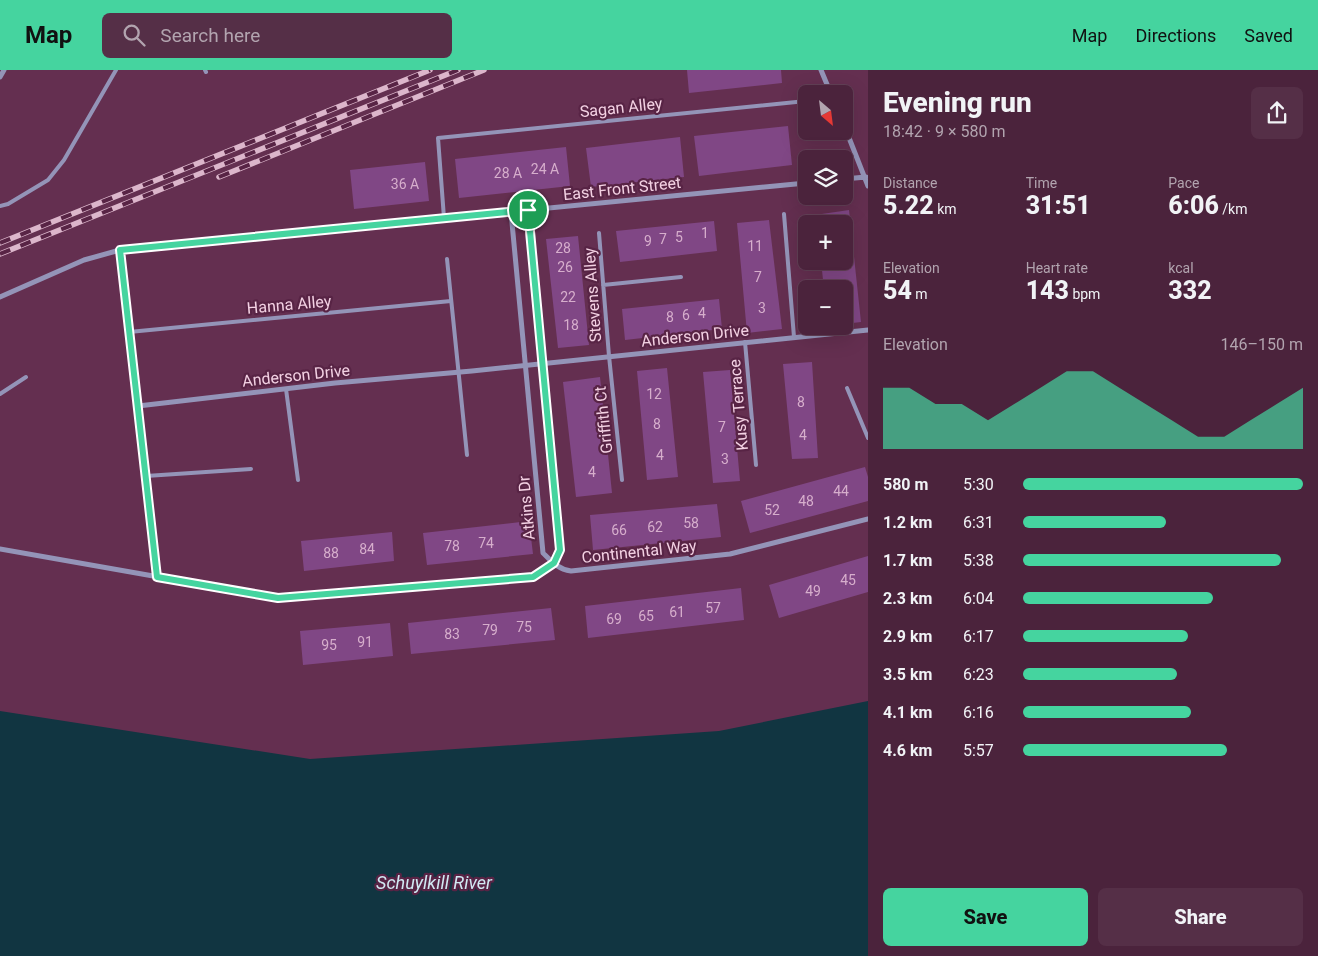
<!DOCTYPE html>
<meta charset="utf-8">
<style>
:root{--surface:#4b233c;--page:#552f47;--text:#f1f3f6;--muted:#b2a4af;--line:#624056;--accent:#45d49f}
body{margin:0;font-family:Roboto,sans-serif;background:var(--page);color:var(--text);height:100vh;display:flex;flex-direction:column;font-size:19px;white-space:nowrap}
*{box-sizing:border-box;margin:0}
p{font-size:16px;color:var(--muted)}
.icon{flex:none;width:28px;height:28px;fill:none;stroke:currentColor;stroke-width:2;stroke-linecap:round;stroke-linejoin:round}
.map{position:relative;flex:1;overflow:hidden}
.side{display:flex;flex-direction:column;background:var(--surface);width:450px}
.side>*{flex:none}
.needle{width:32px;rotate:152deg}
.fabs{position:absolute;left:798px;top:15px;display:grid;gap:10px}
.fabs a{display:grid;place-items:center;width:55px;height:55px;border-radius:8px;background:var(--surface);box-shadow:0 5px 20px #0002,0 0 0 1px var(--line);font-size:25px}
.pin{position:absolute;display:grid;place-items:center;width:42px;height:42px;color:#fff;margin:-21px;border:2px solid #fff;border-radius:50%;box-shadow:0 1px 5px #0007}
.round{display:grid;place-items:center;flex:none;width:52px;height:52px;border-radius:8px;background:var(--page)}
.head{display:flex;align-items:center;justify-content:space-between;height:85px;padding:0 15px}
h1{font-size:28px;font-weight:800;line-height:38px}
.metrics{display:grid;grid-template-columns:repeat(3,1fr);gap:8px;height:85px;padding:5px 15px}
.metrics div{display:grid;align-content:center}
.metrics b{font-size:25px;font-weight:800}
.metrics small{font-size:14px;font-weight:400}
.metrics p{font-size:14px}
.chart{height:140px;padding:10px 15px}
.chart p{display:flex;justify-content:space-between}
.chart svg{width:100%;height:90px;margin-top:5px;fill:var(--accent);opacity:.7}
.primary-button{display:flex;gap:10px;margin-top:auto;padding:10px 15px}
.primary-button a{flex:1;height:58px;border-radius:8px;background:var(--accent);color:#111;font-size:20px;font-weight:800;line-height:58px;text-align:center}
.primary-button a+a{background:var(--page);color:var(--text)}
ul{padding:0 15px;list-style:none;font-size:16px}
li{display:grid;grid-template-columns:80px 60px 1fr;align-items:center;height:38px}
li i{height:12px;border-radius:6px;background:var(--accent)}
header{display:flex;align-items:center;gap:30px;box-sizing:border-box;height:70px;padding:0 25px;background:var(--accent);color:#111}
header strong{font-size:24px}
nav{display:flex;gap:28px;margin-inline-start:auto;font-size:18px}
.search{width:350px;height:45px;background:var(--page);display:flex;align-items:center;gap:12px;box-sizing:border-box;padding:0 18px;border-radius:8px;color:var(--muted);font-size:19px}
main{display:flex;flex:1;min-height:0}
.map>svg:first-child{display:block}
.water{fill:#113541}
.building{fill:#804785}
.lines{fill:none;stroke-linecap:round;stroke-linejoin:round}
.lane{stroke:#9494b8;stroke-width:4}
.street{stroke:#9494b8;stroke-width:5}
.rail-casing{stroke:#dcb6cb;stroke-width:5.5}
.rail{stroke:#582445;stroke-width:4;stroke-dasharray:11;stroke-linecap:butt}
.route-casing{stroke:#fff;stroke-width:10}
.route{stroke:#45d49f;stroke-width:6}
.labels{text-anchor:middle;stroke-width:4.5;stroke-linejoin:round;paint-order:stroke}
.number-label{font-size:14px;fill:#d6aecc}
.street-label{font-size:16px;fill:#f3d1e3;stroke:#582445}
.water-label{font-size:18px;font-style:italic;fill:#d1e9f3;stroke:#582445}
</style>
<header>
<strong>Map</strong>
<div class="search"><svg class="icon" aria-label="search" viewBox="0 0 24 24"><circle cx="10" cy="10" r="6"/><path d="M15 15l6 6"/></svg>Search here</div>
<nav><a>Map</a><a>Directions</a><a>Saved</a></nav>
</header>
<main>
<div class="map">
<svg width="868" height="886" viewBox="0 0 868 886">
<rect width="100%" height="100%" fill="#642f50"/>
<path class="water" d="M 868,631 L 868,886 L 0,886 L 0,641 L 310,689 L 719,661 Z"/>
<path class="building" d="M 687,0 L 781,0 L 782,13 L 689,23 Z
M 788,56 L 792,95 L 699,106 L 694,66 Z
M 680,67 L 684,107 L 591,117 L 586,78 Z
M 566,77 L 570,116 L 459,128 L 455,89 Z
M 425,92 L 429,131 L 354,139 L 350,100 Z
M 849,140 L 861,252 L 844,254 L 844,219 L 824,219 L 821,191 L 844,191 L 844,154 L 816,154 L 815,145 Z
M 769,150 L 782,259 L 747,263 L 737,153 Z
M 714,151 L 717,181 L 620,192 L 616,161 Z
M 578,166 L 589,275 L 558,278 L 546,169 Z
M 719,229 L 722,259 L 625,270 L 622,239 Z
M 812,292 L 818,388 L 792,389 L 783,294 Z
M 667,298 L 678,407 L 647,410 L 637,301 Z
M 730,300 L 740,411 L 713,413 L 703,302 Z
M 600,307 L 612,423 L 576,427 L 563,312 Z
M 865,397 L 868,407 L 868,431 L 750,463 L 741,431 Z
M 717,434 L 721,467 L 593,480 L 590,445 Z
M 529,451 L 533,484 L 427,495 L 423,463 Z
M 392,462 L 394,491 L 304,501 L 301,471 Z
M 868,486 L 868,522 L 779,548 L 769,515 Z
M 741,518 L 744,550 L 588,568 L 585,536 Z
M 551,538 L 555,570 L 411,584 L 408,553 Z
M 390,553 L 393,586 L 303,595 L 300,561 Z"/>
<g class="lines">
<path class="lane" d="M 205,0 L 206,2
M 0,136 L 8,134 L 48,110 L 64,90 L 116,0
M 784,144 L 794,267
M 444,148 L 438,68 L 806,31
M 599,163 L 609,286 L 622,410
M 447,189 L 467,385
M 603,215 L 681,207
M 129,262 L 451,231
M 745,272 L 756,395
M 847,318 L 868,368
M 286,319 L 298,410
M 0,324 L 26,307
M 146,406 L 251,399"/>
<path class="street" d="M 821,0 L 831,24
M 0,7 L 4,0
M 844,55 L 868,116
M 844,109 L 866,107
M 511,142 L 543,483 C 552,492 558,499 571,501 L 730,484 L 868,449
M 120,180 L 157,507
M 0,227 L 84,190 L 120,180 L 806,113
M 138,336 L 335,313 L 472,301 L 868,260
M 0,479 L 278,528 L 533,507 C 546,499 553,494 560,480 L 528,140"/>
<defs>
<path id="rail" d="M 219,107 L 484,0
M 0,173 L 430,0
M 0,184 L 458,0"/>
</defs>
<use href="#rail" class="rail-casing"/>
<use href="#rail" class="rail"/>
</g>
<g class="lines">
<defs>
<path id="route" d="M 528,140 L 560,480 L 554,493 L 533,507 L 278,528 L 157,507 L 120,180 Z"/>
</defs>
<use href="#route" class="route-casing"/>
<use href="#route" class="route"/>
</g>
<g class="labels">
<g class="number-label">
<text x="545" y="104">24 A</text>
<text x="508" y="108">28 A</text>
<text x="405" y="119">36 A</text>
<text x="705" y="168">1</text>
<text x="679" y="172">5</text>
<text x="663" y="174">7</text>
<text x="648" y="176">9</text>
<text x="755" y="181">11</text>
<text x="563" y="183">28</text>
<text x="565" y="202">26</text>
<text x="758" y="212">7</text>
<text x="568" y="232">22</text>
<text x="762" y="243">3</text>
<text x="702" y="248">4</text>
<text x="686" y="250">6</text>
<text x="670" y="252">8</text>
<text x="571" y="260">18</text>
<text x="654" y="329">12</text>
<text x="801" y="337">8</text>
<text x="657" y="359">8</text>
<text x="722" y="362">7</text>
<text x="803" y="370">4</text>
<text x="660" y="390">4</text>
<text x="725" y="394">3</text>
<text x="592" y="407">4</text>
<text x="841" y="426">44</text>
<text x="806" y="436">48</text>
<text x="772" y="445">52</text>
<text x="691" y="458">58</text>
<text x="655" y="462">62</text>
<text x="619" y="465">66</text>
<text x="486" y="478">74</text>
<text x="452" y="481">78</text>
<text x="367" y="484">84</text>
<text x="331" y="488">88</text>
<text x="848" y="515">45</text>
<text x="813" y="526">49</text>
<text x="713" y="543">57</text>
<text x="677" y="547">61</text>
<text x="646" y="551">65</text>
<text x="614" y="554">69</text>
<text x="524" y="562">75</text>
<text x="490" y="565">79</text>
<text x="452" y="569">83</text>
<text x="365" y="577">91</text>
<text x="329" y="580">95</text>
</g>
<g class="street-label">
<text transform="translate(621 37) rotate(-6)" y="6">Sagan Alley</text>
<text transform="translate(622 118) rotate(-6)" y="6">East Front Street</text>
<text transform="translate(592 225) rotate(-94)" y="6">Stevens Alley</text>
<text transform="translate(289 234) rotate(-5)" y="6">Hanna Alley</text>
<text transform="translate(695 265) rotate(-6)" y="6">Anderson Drive</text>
<text transform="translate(296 305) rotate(-6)" y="6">Anderson Drive</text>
<text transform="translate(738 335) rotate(-95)" y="6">Kusy Terrace</text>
<text transform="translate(603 350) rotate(-96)" y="6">Griffith Ct</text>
<text transform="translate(526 438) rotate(-95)" y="6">Atkins Dr</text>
<text transform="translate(639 481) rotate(-6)" y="6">Continental Way</text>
</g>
<g class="water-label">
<text x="434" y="819">Schuylkill River</text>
</g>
</g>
</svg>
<div class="fabs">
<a><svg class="needle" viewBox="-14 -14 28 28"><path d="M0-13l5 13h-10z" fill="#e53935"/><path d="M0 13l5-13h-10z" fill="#b2a4af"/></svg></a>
<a><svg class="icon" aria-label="layers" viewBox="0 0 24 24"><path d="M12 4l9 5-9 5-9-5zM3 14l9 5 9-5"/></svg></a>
<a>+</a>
<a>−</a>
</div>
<div class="pin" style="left:528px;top:140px;background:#1e9e55"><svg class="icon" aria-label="arrive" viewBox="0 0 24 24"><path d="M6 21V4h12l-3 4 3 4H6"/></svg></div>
</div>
<section class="side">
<div class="head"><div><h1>Evening run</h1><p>18:42 · 9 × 580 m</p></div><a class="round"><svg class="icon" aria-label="share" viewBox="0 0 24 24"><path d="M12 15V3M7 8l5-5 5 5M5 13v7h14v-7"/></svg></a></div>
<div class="metrics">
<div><p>Distance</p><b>5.22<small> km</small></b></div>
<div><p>Time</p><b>31:51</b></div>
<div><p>Pace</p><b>6:06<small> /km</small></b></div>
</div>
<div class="metrics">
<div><p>Elevation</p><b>54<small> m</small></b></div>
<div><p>Heart rate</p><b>143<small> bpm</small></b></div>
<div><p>kcal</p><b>332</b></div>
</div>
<div class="chart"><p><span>Elevation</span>146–150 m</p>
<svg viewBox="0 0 160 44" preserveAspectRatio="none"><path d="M0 44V14L10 14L20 22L30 22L40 30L50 22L60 14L70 6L80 6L90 14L100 22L110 30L120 38L130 38L140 30L150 22L160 14V44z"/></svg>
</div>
<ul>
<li><b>580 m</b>5:30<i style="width:100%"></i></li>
<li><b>1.2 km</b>6:31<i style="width:51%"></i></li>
<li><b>1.7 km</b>5:38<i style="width:92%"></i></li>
<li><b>2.3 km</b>6:04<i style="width:68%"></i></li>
<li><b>2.9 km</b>6:17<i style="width:59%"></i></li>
<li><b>3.5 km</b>6:23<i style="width:55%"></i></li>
<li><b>4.1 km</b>6:16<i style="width:60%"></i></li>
<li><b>4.6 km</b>5:57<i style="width:73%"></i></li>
</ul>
<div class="primary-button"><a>Save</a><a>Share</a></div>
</section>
</main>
